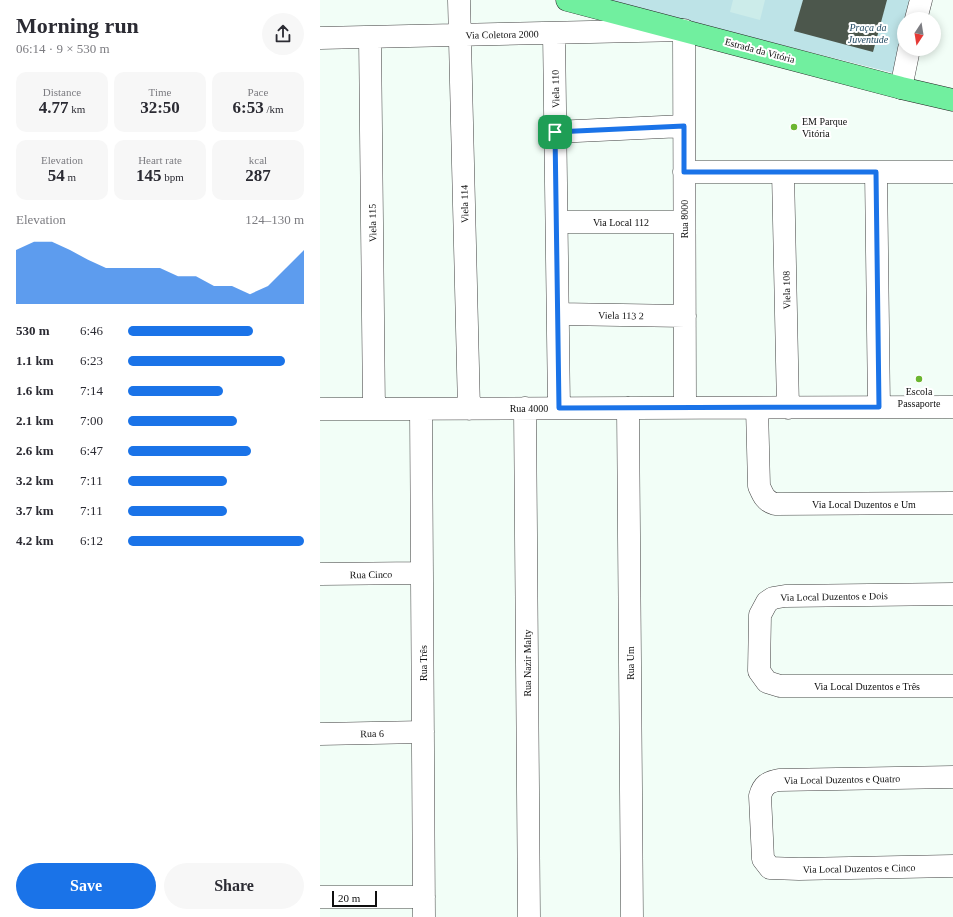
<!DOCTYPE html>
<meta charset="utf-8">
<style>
:root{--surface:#fff;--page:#f7f7f7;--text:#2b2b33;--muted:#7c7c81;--accent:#1a73e8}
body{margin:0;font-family:"Times New Roman",serif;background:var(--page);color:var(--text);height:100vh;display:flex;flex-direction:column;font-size:15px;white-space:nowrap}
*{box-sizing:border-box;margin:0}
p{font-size:13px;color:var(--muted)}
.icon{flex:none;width:22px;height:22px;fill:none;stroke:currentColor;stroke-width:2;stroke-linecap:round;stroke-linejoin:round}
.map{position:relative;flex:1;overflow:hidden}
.side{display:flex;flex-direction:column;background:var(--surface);width:320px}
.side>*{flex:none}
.needle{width:26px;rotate:192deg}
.fabs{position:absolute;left:577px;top:12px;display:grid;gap:8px}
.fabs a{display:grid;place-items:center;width:44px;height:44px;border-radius:50%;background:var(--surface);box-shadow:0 2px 10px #0003;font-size:20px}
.scale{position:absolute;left:12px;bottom:10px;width:45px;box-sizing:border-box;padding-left:4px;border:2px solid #0f0f0f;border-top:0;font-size:11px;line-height:14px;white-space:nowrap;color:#0f0f0f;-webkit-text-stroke:3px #fff;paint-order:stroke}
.pin{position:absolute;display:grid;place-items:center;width:34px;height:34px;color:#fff;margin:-17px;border-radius:8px;box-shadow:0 2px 6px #0006}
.round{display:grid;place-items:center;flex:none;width:42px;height:42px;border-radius:21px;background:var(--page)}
.head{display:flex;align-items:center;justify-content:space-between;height:68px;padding:0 16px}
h1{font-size:22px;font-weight:700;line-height:30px}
.metrics{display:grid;grid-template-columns:repeat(3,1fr);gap:6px;height:68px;padding:4px 16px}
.metrics div{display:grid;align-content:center;border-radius:10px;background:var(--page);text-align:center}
.metrics b{font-size:17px;font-weight:700}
.metrics small{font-size:11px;font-weight:400}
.metrics p{font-size:11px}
.chart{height:112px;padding:8px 16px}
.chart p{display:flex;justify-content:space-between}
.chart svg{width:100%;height:72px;margin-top:4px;fill:var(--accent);opacity:.7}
.primary-button{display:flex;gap:8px;margin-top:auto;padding:8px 16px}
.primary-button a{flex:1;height:46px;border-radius:24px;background:var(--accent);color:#fff;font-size:16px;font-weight:700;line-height:46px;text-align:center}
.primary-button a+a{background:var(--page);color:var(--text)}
ul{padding:0 16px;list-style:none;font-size:13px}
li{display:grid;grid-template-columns:64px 48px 1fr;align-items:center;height:30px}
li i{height:10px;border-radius:5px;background:var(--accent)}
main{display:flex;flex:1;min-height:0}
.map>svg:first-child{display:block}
.green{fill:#bde3e7}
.pitch{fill:#ccecea}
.building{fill:#4c574c}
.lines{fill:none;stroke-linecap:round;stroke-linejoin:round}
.minor-casing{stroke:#424242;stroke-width:23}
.major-casing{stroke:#202020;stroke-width:23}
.minor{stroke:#fff;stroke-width:22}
.major{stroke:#71ef9f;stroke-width:22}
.route-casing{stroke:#fff;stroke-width:8}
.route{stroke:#1a73e8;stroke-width:5}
.poi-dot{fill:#6bb630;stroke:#fff;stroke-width:1.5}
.labels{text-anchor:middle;stroke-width:4;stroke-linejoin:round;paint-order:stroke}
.park-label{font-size:10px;font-style:italic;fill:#234a63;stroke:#fff}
.street-label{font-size:10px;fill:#0f0f0f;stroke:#fff}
.poi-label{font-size:10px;fill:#0f0f0f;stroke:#fff;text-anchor:start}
</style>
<main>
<section class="side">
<div class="head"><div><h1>Morning run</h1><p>06:14 · 9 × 530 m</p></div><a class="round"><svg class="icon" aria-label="share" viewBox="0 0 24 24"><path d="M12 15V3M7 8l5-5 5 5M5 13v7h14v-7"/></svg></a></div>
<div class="metrics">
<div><p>Distance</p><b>4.77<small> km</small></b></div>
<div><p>Time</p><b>32:50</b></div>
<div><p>Pace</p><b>6:53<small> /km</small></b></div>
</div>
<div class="metrics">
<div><p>Elevation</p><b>54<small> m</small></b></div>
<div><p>Heart rate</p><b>145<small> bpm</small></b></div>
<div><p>kcal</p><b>287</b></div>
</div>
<div class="chart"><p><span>Elevation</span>124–130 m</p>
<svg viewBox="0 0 160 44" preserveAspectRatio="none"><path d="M0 44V11L10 6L20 6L30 11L40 17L50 22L60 22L70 22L80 22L90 27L100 27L110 33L120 33L130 38L140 33L150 22L160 11V44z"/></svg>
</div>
<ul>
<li><b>530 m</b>6:46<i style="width:71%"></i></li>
<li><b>1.1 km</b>6:23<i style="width:89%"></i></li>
<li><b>1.6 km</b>7:14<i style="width:54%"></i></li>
<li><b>2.1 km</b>7:00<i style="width:62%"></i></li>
<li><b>2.6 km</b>6:47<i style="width:70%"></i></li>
<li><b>3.2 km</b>7:11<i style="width:56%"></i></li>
<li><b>3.7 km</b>7:11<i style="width:56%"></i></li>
<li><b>4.2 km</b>6:12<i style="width:100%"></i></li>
</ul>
<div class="primary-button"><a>Save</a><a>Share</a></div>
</section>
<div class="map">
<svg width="633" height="917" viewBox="0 0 633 917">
<rect width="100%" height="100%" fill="#f2fef7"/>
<path class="green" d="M 283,0 L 590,0 L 586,19 L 584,19 L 584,26 L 573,73 Z"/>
<path class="pitch" d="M 413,0 L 445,0 L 440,20 L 410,12 Z"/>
<path class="building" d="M 483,0 L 567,0 L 553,52 L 474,31 Z"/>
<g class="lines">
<defs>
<path id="minor" d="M 139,0 L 149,409
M 596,19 L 601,0
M 234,33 L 239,408
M 50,37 L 54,409
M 0,38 L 364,30 L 365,408
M 581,88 L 589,49
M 235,132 L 364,126
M 364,172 L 633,172
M 463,172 L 468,408
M 556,172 L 559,407
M 237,222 L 364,222
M 238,314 L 365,316
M 205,408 L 209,917
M 308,408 L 312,917
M 437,408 L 439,486 C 443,495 445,501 455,504 L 633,503
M 0,409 L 633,407
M 101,409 L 104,917
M 0,574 L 102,573
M 633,594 L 465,596 L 453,598 L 447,602 L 440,615 L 439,671 L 447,682 L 460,686 L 633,686
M 0,734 L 103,732
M 633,777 L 459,780 C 448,782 443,785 440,796 L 443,859 L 450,868 L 479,869 L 633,866
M 0,897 L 104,897"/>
<path id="major" d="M 247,0 L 581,88 L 633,100"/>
</defs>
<use href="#minor" class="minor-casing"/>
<use href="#major" class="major-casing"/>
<use href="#minor" class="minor"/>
<use href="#major" class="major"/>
</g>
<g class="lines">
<defs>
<path id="route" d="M 364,126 L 364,172 L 556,172 L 559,407 L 239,408 L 235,132 Z"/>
</defs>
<use href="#route" class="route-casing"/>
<use href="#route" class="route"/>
</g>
<g class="poi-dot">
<circle cx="474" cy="127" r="4"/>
<circle cx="599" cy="379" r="4"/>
</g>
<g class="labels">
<g class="park-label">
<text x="548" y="31">Praça da<tspan x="548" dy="12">Juventude</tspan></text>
</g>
<g class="street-label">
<text transform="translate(182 34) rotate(-1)" y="4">Via Coletora 2000</text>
<text transform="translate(440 50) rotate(15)" y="4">Estrada da Vitória</text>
<text transform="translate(235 89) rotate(-91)" y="4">Viela 110</text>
<text transform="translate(144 204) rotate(-91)" y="4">Viela 114</text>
<text transform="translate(364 219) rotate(-90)" y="4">Rua 8000</text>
<text x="301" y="226">Via Local 112</text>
<text transform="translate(52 223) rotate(-91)" y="4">Viela 115</text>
<text transform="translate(466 290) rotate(-91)" y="4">Viela 108</text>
<text transform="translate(301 315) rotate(1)" y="4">Viela 113 2</text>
<text x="209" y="412">Rua 4000</text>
<text x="544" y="508">Via Local Duzentos e Um</text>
<text transform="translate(51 574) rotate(-1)" y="4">Rua Cinco</text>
<text transform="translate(514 596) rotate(-1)" y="4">Via Local Duzentos e Dois</text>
<text transform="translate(103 663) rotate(-90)" y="4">Rua Três</text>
<text transform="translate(207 663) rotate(-90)" y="4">Rua Nazir Malty</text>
<text transform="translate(310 663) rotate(-90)" y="4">Rua Um</text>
<text x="547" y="690">Via Local Duzentos e Três</text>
<text transform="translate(52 733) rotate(-1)" y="4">Rua 6</text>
<text transform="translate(522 779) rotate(-1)" y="4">Via Local Duzentos e Quatro</text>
<text transform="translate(539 868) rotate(-1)" y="4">Via Local Duzentos e Cinco</text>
</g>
<g class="poi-label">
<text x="482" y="125">EM Parque<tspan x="482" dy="12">Vitória</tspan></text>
<text x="599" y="395" text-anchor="middle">Escola<tspan x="599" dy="12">Passaporte</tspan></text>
</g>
</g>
</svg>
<div class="fabs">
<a><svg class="needle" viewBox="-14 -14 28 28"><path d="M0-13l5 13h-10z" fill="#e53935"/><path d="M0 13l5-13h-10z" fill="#7c7c81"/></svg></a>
</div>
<div class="scale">20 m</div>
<div class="pin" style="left:235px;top:132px;background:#1e9e55"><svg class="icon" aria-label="arrive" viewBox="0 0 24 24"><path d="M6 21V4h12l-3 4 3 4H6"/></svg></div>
</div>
</main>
